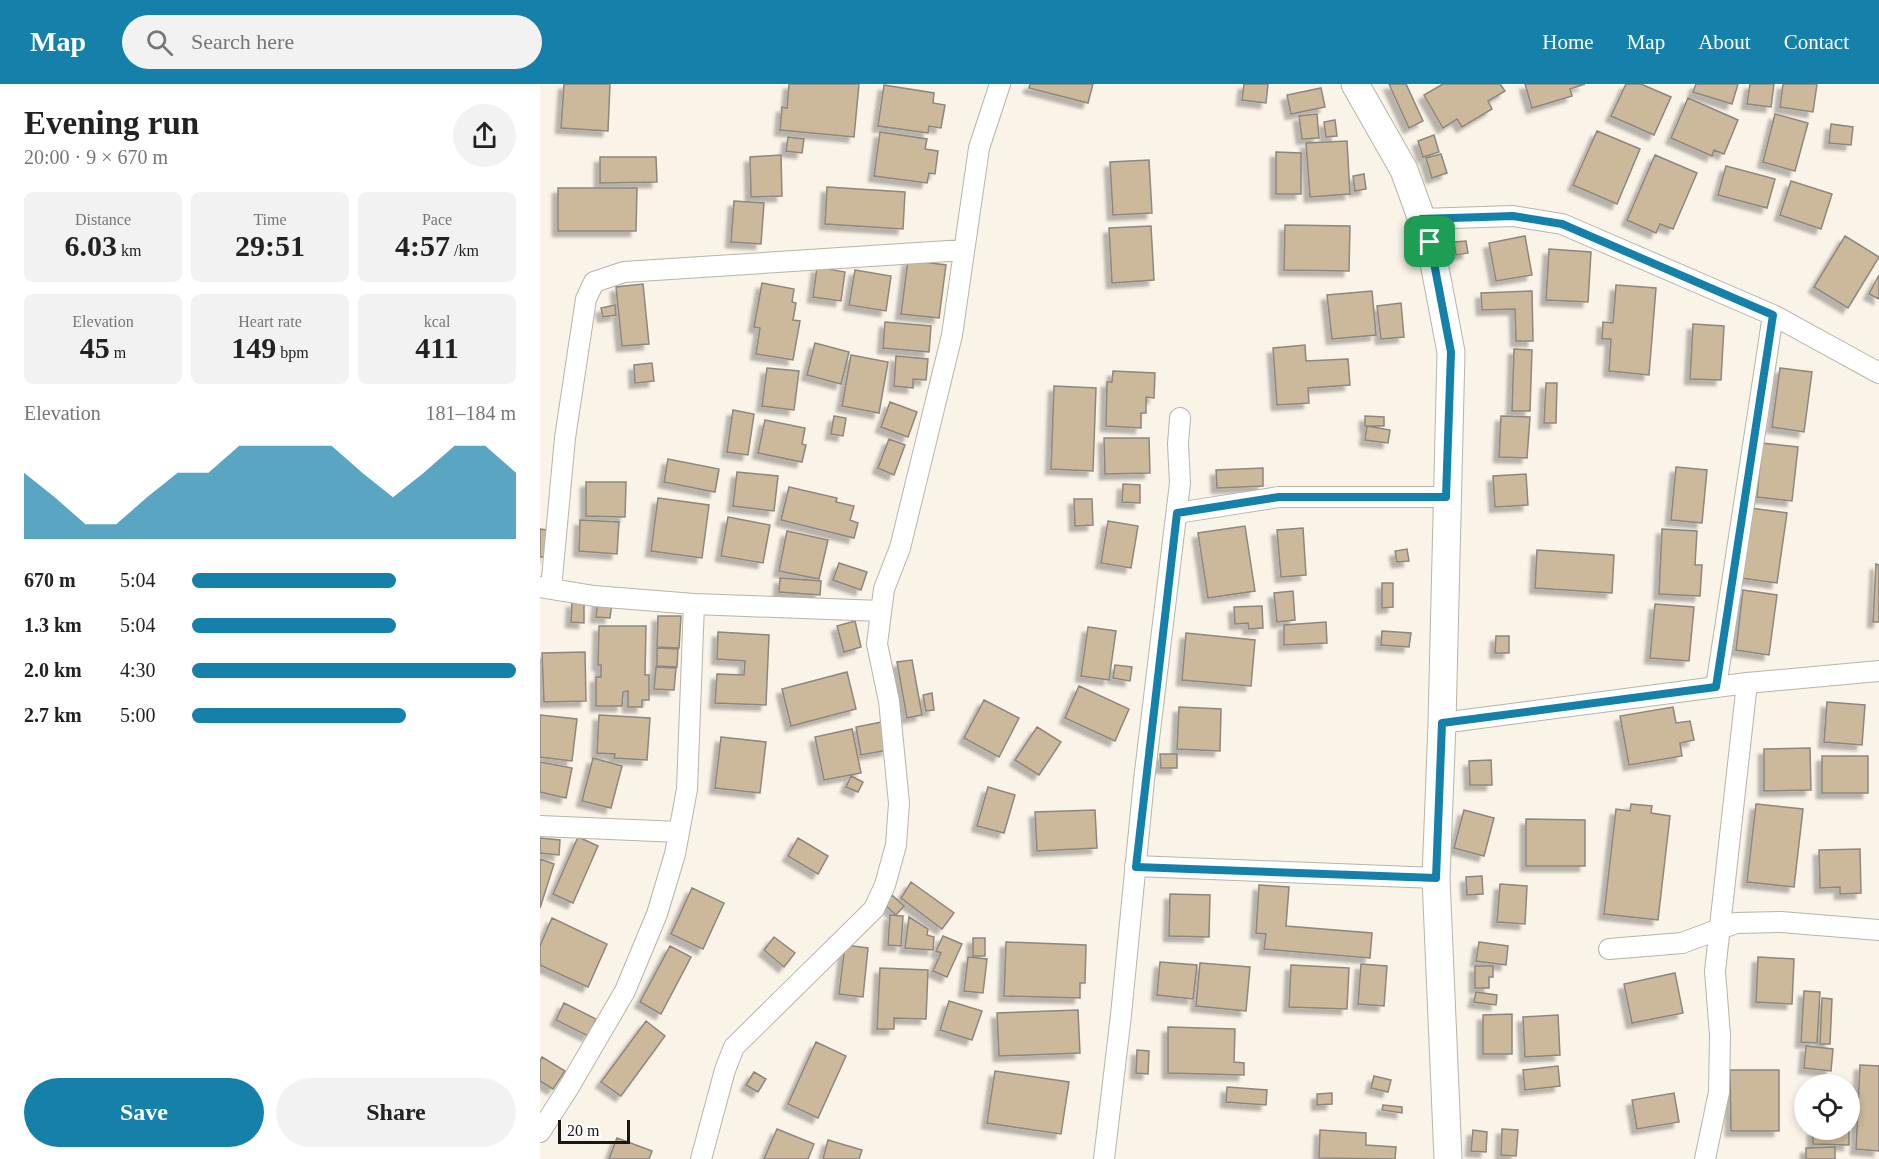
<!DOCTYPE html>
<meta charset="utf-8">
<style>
:root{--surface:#fff;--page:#f2f2f2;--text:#222;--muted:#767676;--accent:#1580a9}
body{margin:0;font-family:Georgia,serif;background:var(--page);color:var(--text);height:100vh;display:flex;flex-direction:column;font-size:22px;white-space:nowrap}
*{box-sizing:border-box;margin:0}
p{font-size:20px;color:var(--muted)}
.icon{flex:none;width:33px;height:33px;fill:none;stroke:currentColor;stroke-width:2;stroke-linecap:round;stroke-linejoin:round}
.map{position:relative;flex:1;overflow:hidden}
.panel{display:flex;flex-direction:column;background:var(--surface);width:540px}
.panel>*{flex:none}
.tools{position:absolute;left:1254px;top:990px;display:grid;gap:12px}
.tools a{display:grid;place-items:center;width:66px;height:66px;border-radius:50%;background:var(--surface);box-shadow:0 3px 9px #0003;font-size:30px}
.scale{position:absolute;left:18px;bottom:15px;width:72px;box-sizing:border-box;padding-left:6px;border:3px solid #191713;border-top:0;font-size:16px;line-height:21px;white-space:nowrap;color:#191713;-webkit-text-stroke:4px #fff;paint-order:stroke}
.pin{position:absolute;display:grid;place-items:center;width:51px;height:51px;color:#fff;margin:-26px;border-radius:12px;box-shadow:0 3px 9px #0006}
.round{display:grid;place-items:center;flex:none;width:63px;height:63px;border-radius:32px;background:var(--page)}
.head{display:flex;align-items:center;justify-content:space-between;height:102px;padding:0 24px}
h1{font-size:33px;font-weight:700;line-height:45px}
.metrics{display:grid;grid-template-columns:repeat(3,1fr);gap:9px;height:102px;padding:6px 24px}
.metrics div{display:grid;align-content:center;border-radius:9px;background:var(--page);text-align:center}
.metrics b{font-size:30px;font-weight:700}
.metrics small{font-size:16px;font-weight:400}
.metrics p{font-size:16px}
.chart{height:168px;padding:12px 24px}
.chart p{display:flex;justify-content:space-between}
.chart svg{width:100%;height:108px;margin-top:6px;fill:var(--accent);opacity:.7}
.button{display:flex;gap:12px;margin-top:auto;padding:12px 24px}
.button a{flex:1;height:69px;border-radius:36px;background:var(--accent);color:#fff;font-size:24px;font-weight:700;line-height:69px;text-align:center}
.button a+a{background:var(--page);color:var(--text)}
ul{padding:0 24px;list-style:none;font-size:20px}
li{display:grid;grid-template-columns:96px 72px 1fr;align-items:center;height:45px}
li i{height:15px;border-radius:8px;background:var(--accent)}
header{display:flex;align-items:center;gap:36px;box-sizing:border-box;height:84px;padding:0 30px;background:var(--accent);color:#fff}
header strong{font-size:28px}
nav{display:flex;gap:33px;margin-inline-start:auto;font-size:21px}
.search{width:420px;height:54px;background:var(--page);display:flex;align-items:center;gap:15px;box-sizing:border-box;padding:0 21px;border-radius:33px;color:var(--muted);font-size:22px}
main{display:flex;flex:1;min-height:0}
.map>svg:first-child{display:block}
.building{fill:#ccb99c;stroke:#8d877d;stroke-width:1.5;filter:url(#shadow)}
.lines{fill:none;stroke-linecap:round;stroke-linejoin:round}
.street-casing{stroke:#b9b3a8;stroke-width:22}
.secondary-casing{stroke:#b9b3a8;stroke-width:29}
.street{stroke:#fff;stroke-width:20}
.secondary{stroke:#fff;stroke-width:27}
.route-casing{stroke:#fff;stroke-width:12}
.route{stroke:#1580a9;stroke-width:8}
</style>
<header>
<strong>Map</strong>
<div class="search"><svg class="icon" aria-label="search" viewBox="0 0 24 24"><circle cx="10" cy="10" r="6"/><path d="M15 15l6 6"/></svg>Search here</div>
<nav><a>Home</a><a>Map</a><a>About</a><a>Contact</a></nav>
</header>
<main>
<section class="panel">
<div class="head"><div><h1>Evening run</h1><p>20:00 · 9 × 670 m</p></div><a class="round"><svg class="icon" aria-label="share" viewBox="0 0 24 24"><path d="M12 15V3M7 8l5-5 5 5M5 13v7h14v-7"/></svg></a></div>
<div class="metrics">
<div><p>Distance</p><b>6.03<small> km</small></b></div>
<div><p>Time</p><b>29:51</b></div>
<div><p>Pace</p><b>4:57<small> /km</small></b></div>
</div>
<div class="metrics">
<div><p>Elevation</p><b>45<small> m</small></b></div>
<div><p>Heart rate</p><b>149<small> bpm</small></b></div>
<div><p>kcal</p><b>411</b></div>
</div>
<div class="chart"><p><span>Elevation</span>181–184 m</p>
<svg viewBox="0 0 160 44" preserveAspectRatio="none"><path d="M0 44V17L10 27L20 38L30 38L40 27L50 17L60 17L70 6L80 6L90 6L100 6L110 17L120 27L130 17L140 6L150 6L160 17V44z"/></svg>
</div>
<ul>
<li><b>670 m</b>5:04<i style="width:63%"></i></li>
<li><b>1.3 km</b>5:04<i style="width:63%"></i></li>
<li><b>2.0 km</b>4:30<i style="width:100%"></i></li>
<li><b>2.7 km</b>5:00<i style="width:66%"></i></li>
</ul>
<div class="button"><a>Save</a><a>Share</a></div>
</section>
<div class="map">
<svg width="1339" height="1075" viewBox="0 0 1339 1075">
<defs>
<filter id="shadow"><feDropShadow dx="-5.5" dy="5.5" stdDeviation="1.5" flood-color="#0004"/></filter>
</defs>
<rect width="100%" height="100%" fill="#faf3e8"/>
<path class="building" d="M 24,0 L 70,0 L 68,47 L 21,44 Z
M 249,0 L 319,0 L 314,53 L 240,46 L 242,23 L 247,24 Z
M 490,0 L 553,0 L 548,19 L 489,4 Z
M 704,0 L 728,0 L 726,19 L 702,16 Z
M 849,0 L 866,0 L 883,37 L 869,44 Z
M 903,0 L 960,0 L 965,7 L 948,17 L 952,25 L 922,43 L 917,35 L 903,44 L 884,11 Z
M 985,0 L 1045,0 L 1030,5 L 1032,12 L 992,24 Z
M 1086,0 L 1101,0 L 1131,13 L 1114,51 L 1071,32 Z
M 1156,0 L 1198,0 L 1192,20 L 1153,8 Z
M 1210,0 L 1234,0 L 1231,23 L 1207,20 Z
M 1243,0 L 1277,0 L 1273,28 L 1240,23 Z
M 344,1 L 394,9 L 393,19 L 405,21 L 401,44 L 389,42 L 388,49 L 338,42 Z
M 781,4 L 785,23 L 751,30 L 747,11 Z
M 1148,14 L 1198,36 L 1184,70 L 1174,66 L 1172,72 L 1131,54 Z
M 777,30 L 779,54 L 762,55 L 759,32 Z
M 1235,30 L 1268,39 L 1255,87 L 1223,78 Z
M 795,36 L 797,52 L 786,53 L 784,38 Z
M 1291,40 L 1313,43 L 1311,61 L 1289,59 Z
M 1057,47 L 1100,65 L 1077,120 L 1033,101 Z
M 340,48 L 387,55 L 385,65 L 398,67 L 395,90 L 389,89 L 387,99 L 334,92 Z
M 894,51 L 899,68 L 883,73 L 878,57 Z
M 248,53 L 264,55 L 262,69 L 246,67 Z
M 807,57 L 810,110 L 770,113 L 766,59 Z
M 736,68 L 761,69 L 761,110 L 736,110 Z
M 901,70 L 907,89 L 892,94 L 886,74 Z
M 241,71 L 242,112 L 211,113 L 210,73 Z
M 1115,71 L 1157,89 L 1133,145 L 1120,140 L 1116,149 L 1087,136 Z
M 60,73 L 116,73 L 117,98 L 60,99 Z
M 609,76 L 612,129 L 573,131 L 570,78 Z
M 1186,82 L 1235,95 L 1227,124 L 1178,111 Z
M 824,90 L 826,105 L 815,107 L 813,92 Z
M 1251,97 L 1292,110 L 1281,145 L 1240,131 Z
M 287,103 L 365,108 L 363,145 L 285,140 Z
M 18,104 L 97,104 L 96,147 L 18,147 Z
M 194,117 L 224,119 L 221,160 L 191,158 Z
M 745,141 L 810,142 L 809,187 L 744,186 Z
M 611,142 L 614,196 L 572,199 L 569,144 Z
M 985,152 L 992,191 L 956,197 L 949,159 Z
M 1305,152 L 1339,173 L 1308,224 L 1274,203 Z
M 926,157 L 928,169 L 916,171 L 914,158 Z
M 1009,165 L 1051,168 L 1048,218 L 1006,216 Z
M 368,176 L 406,181 L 399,234 L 361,230 Z
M 277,183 L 305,188 L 301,217 L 273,213 Z
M 315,186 L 351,192 L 346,227 L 309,221 Z
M 1339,191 L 1339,215 L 1329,210 Z
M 222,199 L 254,205 L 252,218 L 256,219 L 253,236 L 260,237 L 253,276 L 216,270 L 220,244 L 214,243 Z
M 103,200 L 109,260 L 82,262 L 76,203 Z
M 1076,201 L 1116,204 L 1109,291 L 1069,287 L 1071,255 L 1062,255 L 1063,238 L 1073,239 Z
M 832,207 L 836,251 L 792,255 L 787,211 Z
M 992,207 L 993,257 L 976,257 L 975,225 L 942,226 L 941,209 Z
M 861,219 L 864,253 L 841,255 L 837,222 Z
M 75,221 L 76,231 L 63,233 L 61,224 Z
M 345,238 L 391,242 L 389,268 L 343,264 Z
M 1153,240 L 1184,242 L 1181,296 L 1150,295 Z
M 275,259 L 309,268 L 301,300 L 267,291 Z
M 765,261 L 766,277 L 808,275 L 810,301 L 768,304 L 769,319 L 737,321 L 733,264 Z
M 974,265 L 992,266 L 990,327 L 972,327 Z
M 311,271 L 348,278 L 339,329 L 302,322 Z
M 356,272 L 388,275 L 386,296 L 373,295 L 373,304 L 354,302 Z
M 112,279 L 114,297 L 95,299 L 94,281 Z
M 227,284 L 259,287 L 254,326 L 222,322 Z
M 1240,284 L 1272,288 L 1264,348 L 1232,343 Z
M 573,287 L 615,289 L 614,314 L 606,313 L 606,329 L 601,329 L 601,344 L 566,342 L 567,298 L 572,298 Z
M 1006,299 L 1017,299 L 1016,339 L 1004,339 Z
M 514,302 L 556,304 L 553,387 L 511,385 Z
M 350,318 L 377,328 L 368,353 L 341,343 Z
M 193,326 L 214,330 L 208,371 L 187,368 Z
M 294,332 L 306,334 L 303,352 L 291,350 Z
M 825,332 L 844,333 L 844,342 L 825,342 Z
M 961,332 L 990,333 L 987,374 L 959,373 Z
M 225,336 L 265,344 L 262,360 L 266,361 L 262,378 L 218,369 Z
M 827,342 L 850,346 L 848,359 L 825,356 Z
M 564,354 L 609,354 L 610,389 L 565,390 Z
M 349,355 L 365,361 L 354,391 L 338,384 Z
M 1222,359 L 1258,363 L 1252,417 L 1217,413 Z
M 128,375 L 179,385 L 175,408 L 124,398 Z
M 1136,383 L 1167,386 L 1162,439 L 1131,436 Z
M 723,384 L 723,402 L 677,404 L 676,386 Z
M 197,388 L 238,392 L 234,427 L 193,422 Z
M 986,390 L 988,421 L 955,423 L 953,392 Z
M 46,398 L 86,398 L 85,433 L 46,432 Z
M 583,400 L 600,401 L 600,419 L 582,418 Z
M 249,403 L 297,414 L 296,418 L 314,422 L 310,436 L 318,439 L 314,454 L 241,436 Z
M 118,414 L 169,421 L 162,474 L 111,467 Z
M 534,415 L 552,415 L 553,441 L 535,442 Z
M 1211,424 L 1247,429 L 1237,499 L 1201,494 Z
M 188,433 L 230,441 L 223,479 L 181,472 Z
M 40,436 L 79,438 L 77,470 L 39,467 Z
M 568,437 L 598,442 L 591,484 L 561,479 Z
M 705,442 L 715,507 L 668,514 L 658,449 Z
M 763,444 L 766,491 L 741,493 L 737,446 Z
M 0,445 L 7,446 L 5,473 L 0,473 Z
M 1122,445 L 1157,447 L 1155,481 L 1162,481 L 1160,512 L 1119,510 Z
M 247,447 L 288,456 L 279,495 L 239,487 Z
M 867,465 L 869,477 L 857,478 L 855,467 Z
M 997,466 L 1074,471 L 1072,509 L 995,504 Z
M 299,479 L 327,488 L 321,506 L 293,496 Z
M 1336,480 L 1339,481 L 1339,538 L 1333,538 Z
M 240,494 L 281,497 L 280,511 L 239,508 Z
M 842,499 L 853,499 L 853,523 L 842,524 Z
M 1203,506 L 1237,511 L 1229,571 L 1196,566 Z
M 753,507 L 755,536 L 737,538 L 734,509 Z
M 58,516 L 72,518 L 70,534 L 56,533 Z
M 32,518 L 44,519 L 44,539 L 31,538 Z
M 1115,520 L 1154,523 L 1149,577 L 1110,574 Z
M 722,522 L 723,544 L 709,545 L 708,539 L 695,540 L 694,523 Z
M 118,532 L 141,532 L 139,564 L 117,563 Z
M 315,537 L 321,563 L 304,568 L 297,542 Z
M 786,538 L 787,559 L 744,561 L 744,541 Z
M 59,542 L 106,542 L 105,591 L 109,591 L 109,616 L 102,616 L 102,623 L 88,623 L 88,607 L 83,608 L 82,622 L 56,622 L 56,593 L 61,593 L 61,581 L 58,581 Z
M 548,543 L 576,547 L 569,596 L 541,592 Z
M 842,547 L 871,549 L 869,563 L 841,561 Z
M 178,548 L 229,551 L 226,621 L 175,619 L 177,590 L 204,591 L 205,577 L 177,575 Z
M 646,549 L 715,556 L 711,602 L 642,596 Z
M 956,552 L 969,552 L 969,569 L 955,569 Z
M 117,564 L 138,565 L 137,583 L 117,582 Z
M 45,568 L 46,617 L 4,618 L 2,569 Z
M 372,576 L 382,631 L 367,634 L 357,578 Z
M 575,581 L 592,583 L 590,597 L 573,594 Z
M 116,583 L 136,584 L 134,606 L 114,605 Z
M 307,588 L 316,625 L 251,642 L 242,605 Z
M 539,602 L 589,625 L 575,657 L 525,634 Z
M 392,609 L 394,626 L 386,627 L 383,611 Z
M 444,616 L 479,634 L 459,673 L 424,654 Z
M 1287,618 L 1325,621 L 1322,661 L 1284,658 Z
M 639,623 L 681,625 L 680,667 L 637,665 Z
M 1133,623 L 1136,639 L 1150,637 L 1154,656 L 1140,659 L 1142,672 L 1089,681 L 1080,632 Z
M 0,631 L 37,635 L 32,677 L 0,673 Z
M 59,631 L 110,634 L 107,676 L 74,674 L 75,670 L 57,669 Z
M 342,638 L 348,666 L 321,671 L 316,643 Z
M 497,643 L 521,658 L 499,691 L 475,676 Z
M 312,645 L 321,689 L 284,696 L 275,653 Z
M 181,653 L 226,658 L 220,709 L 175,704 Z
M 1270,664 L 1271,706 L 1224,707 L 1224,665 Z
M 620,670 L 637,670 L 637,684 L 621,684 Z
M 1282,672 L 1328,672 L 1328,709 L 1282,709 Z
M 53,674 L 82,682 L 71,724 L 42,717 Z
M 951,676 L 952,701 L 930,701 L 929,677 Z
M 0,678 L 32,684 L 26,714 L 0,708 Z
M 311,692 L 323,698 L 318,708 L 306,703 Z
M 448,703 L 475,711 L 464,749 L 437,742 Z
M 1091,720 L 1112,722 L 1111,729 L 1130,732 L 1118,836 L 1064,830 L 1076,725 L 1090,727 Z
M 1216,720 L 1263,725 L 1254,803 L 1207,798 Z
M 555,726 L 557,764 L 497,767 L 495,728 Z
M 924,726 L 954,734 L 944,772 L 914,764 Z
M 986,735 L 1045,736 L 1045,782 L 986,782 Z
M 38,753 L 58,762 L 33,819 L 13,810 Z
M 0,754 L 20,756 L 19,771 L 0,769 Z
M 258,754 L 288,772 L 278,790 L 248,772 Z
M 1320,765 L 1321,809 L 1300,810 L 1300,803 L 1280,804 L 1279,766 Z
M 0,775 L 14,780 L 0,824 Z
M 942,792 L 943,810 L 927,811 L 926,793 Z
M 371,798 L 414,829 L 402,845 L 361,814 Z
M 960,800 L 987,802 L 985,840 L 957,838 Z
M 719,801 L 749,803 L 746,842 L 832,849 L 830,874 L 724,865 L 726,850 L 716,849 Z
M 152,804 L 184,819 L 163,865 L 131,850 Z
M 630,810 L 670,811 L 669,853 L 629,852 Z
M 352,811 L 364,822 L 356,831 L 344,820 Z
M 350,831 L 363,832 L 361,862 L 348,861 Z
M 369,833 L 388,845 L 387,851 L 394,853 L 393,866 L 365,864 Z
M 12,834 L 67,860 L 48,903 L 0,881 L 0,862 Z
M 403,852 L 422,860 L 407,893 L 393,887 L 401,869 L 396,867 Z
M 234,853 L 255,869 L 244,883 L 224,866 Z
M 433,854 L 445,854 L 445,872 L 433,872 Z
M 466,858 L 546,861 L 545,899 L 540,899 L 540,914 L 464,912 Z
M 939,858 L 968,862 L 966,881 L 936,877 Z
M 305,861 L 328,864 L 323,913 L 299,910 Z
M 130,862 L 151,873 L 121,930 L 100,918 Z
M 428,873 L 447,875 L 443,909 L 424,907 Z
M 1218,873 L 1254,875 L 1252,920 L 1216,918 Z
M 620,878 L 657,881 L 653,915 L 617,911 Z
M 660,879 L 710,883 L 706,927 L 656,922 Z
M 821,880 L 847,882 L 844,922 L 818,920 Z
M 751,881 L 809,884 L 807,925 L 749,923 Z
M 935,882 L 953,882 L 953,893 L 949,893 L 949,904 L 935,904 Z
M 340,884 L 388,886 L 386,935 L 354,934 L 354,945 L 337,945 Z
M 1135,889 L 1143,929 L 1092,939 L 1084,900 Z
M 1264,907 L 1280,908 L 1277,959 L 1261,958 Z
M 936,908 L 957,911 L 956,921 L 934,918 Z
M 1282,914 L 1292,915 L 1290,960 L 1280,960 Z
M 409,917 L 442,927 L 432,956 L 400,946 Z
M 24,919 L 56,935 L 48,952 L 16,936 Z
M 538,926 L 540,969 L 459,972 L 457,929 Z
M 972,930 L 972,970 L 943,970 L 943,931 Z
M 1018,931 L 1020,971 L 985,973 L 983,933 Z
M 106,937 L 125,952 L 81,1012 L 61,998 Z
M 628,943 L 695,945 L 694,978 L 704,979 L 704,991 L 628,989 Z
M 276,958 L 306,972 L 278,1034 L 248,1020 Z
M 1266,962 L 1293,965 L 1291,987 L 1264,984 Z
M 597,966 L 609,967 L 608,990 L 596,989 Z
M 2,973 L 25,987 L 13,1005 L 0,997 L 0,977 Z
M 1320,981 L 1339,982 L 1339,1067 L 1316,1065 Z
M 1018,982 L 1020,1002 L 985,1006 L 983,986 Z
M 1190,986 L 1239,986 L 1239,1047 L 1191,1047 Z
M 455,987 L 529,998 L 521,1050 L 447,1039 Z
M 214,988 L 226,995 L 218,1008 L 206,1001 Z
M 834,992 L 851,996 L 848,1008 L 831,1004 Z
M 687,1003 L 727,1006 L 726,1021 L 686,1018 Z
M 792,1009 L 792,1020 L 777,1021 L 777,1010 Z
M 1134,1009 L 1139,1038 L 1097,1045 L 1092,1016 Z
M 843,1021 L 862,1023 L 862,1029 L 842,1026 Z
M 237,1045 L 274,1060 L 268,1075 L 224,1075 Z
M 962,1045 L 978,1046 L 976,1072 L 961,1071 Z
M 780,1046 L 826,1049 L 826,1061 L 856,1063 L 855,1075 L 779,1074 Z
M 933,1046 L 947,1048 L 946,1068 L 931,1067 Z
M 1273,1046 L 1309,1046 L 1309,1061 L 1273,1060 Z
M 77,1054 L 112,1067 L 109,1075 L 69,1075 Z
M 288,1056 L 322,1066 L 319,1075 L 283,1075 Z
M 1295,1063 L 1295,1075 L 1266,1075 L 1266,1064 Z"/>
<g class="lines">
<defs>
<path id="street" d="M 881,135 L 973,132 L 1022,140 L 1233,231 L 1339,289
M 637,429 L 739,413 L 906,413
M 0,503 L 54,512 L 154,520 L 341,527
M 11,505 L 25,354 L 46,215 L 54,198 L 84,188 L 424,166
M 1176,603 L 1233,231
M 902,639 L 1207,599 L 1339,587
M 0,742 L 139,748
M 595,782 L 896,794
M 1069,865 L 1142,859 L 1196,839 L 1241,838 L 1339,846
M 0,1048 L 29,1003 L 85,907 L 117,830 L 135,770 L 147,705 L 154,520
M 161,1075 L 185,986 L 194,963 L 334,825 L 345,801 L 356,761 L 359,719 L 349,617 L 337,560 L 344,505 L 360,464 L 412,251 L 439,64 L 460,0
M 564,1075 L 581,931 L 604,696 L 640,399 L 638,360 L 640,334
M 1165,1075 L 1179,1008 L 1180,951 L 1175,887 L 1207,599"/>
<path id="secondary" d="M 815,0 L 864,86 L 890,158 L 911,268 L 902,639 L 896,794 L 908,1075"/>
</defs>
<use href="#street" class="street-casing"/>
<use href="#secondary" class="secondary-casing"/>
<use href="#street" class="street"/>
<use href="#secondary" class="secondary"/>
</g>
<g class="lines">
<defs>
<path id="route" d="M 973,132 L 1022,140 L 1233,231 L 1176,603 L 902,639 L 896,794 L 596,783 L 637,429 L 739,413 L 906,413 L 911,268 L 890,158 L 881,135 Z"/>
</defs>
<use href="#route" class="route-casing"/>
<use href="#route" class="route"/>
</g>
</svg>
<div class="tools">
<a><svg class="icon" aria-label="locate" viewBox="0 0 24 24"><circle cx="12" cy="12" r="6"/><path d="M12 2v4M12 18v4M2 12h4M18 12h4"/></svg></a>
</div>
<div class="scale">20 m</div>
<div class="pin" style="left:890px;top:158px;background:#1e9e55"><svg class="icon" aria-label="arrive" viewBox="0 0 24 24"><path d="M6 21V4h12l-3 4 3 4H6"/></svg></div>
</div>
</main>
